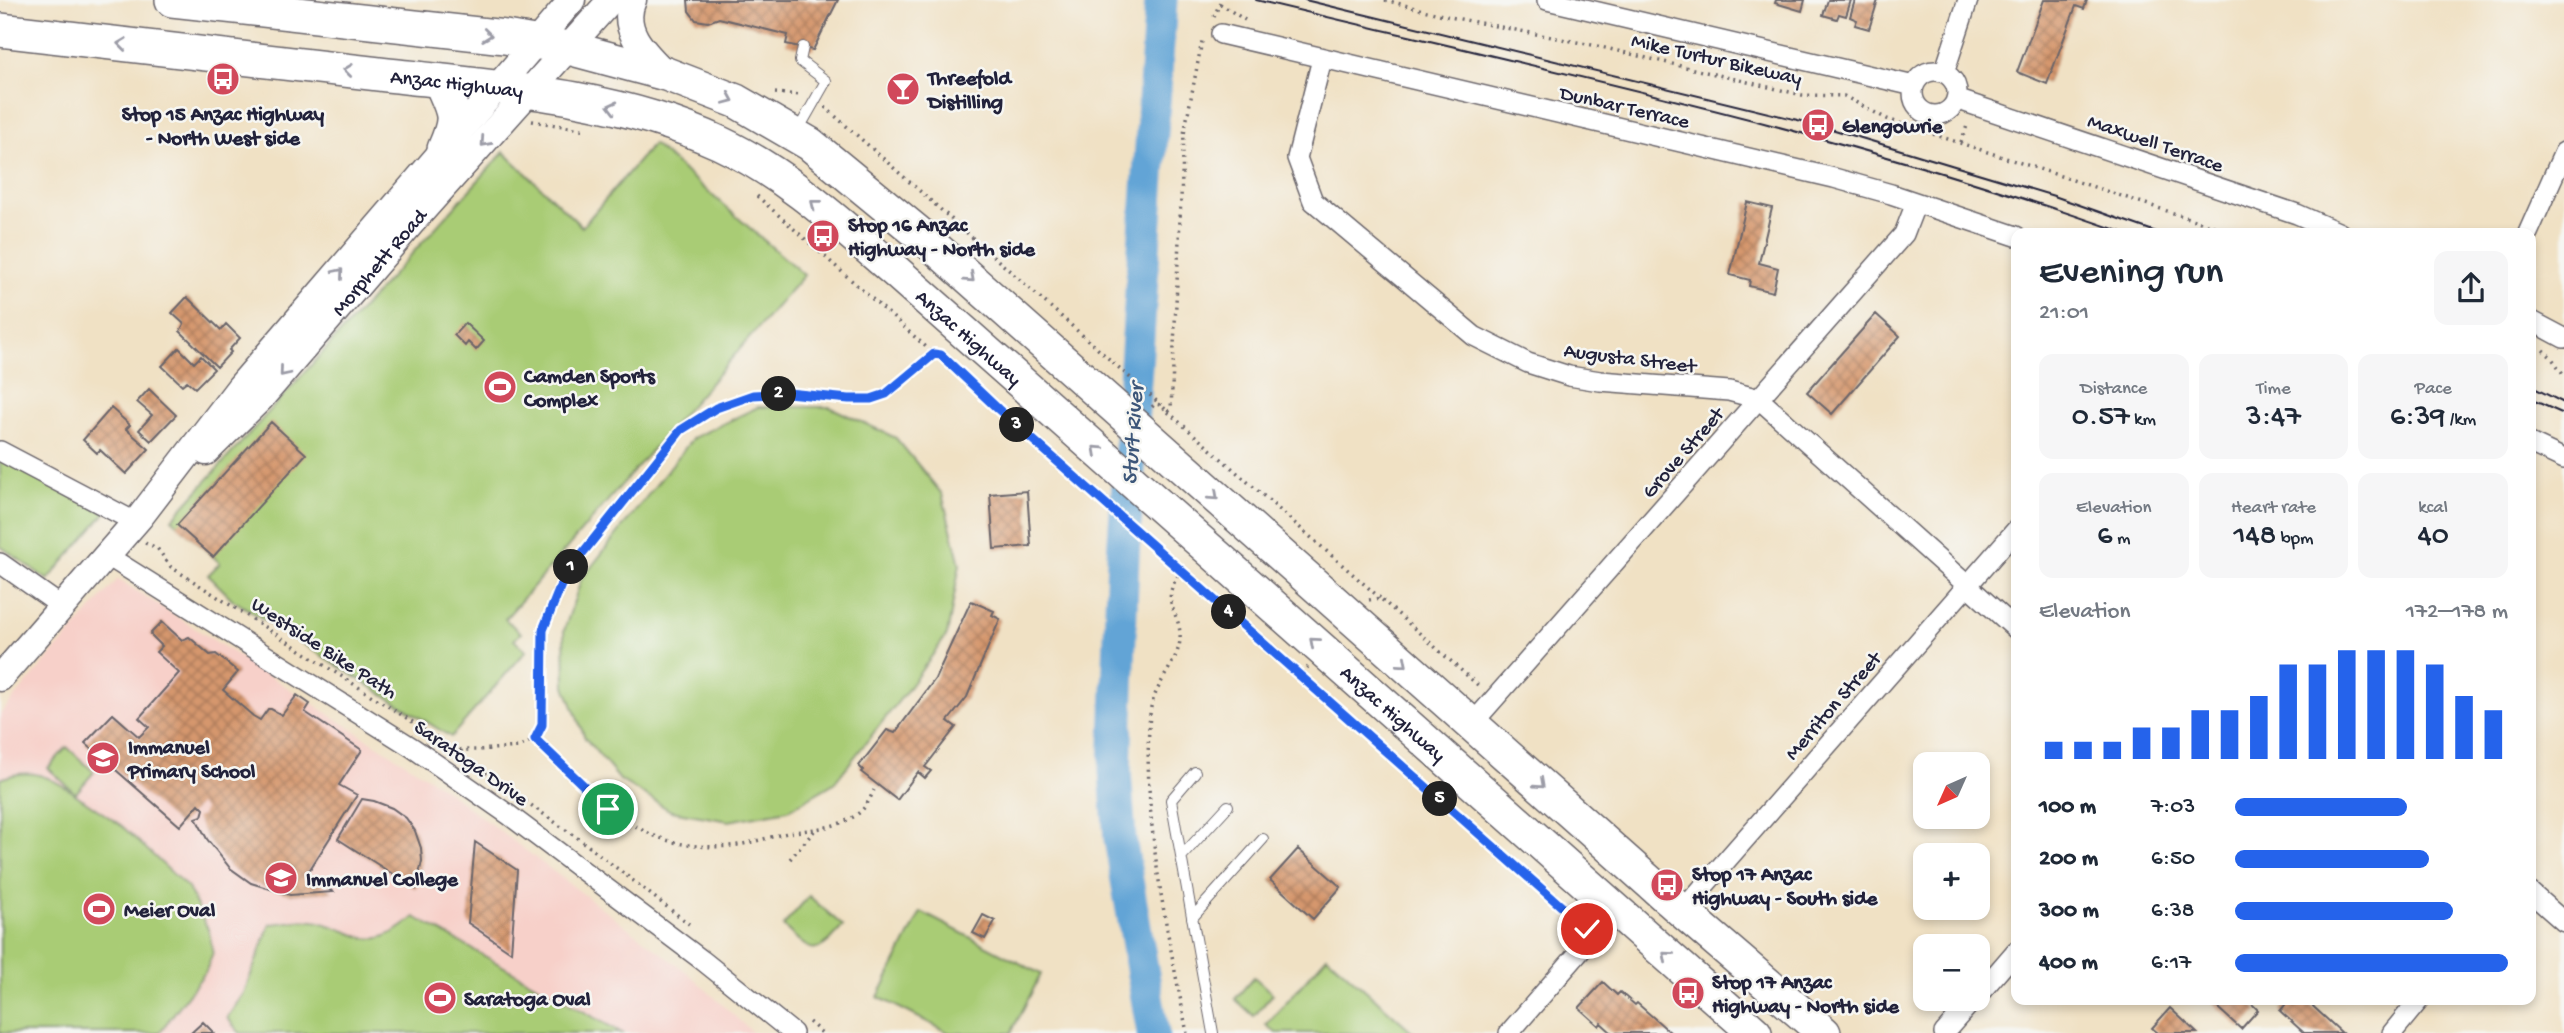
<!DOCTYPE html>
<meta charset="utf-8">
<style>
:root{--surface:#fff;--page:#f6f6f7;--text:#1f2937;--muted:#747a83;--accent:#2563eb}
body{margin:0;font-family:"Gochi Hand",sans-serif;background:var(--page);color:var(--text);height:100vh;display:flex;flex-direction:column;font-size:26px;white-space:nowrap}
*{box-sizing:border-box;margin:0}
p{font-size:23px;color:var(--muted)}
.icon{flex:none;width:38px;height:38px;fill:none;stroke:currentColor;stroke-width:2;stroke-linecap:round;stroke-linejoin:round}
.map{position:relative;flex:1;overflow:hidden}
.drawer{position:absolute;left:2011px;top:228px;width:525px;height:777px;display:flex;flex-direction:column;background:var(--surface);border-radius:14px;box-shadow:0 4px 10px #0003}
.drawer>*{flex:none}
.needle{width:46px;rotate:225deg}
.fabs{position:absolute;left:1913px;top:752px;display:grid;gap:14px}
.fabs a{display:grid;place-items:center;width:77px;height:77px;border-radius:14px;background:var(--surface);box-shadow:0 4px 10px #0003;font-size:35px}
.pin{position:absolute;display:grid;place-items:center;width:60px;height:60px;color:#fff;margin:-30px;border:4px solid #fff;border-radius:50%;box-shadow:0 2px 7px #0007}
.km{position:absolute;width:35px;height:35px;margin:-18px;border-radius:50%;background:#222;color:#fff;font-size:19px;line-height:35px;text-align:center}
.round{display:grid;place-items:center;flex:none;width:74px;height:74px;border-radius:14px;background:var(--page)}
.head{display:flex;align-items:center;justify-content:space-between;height:119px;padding:0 28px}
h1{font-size:38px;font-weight:600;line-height:52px}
.metrics{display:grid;grid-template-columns:repeat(3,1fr);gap:10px;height:119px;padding:7px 28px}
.metrics div{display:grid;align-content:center;border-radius:14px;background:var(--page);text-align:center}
.metrics b{font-size:30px;font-weight:600}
.metrics small{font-size:19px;font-weight:400}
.metrics p{font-size:19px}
.chart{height:196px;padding:14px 28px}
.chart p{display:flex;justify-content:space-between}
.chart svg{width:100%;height:126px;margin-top:7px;stroke:var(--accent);stroke-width:6}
ul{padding:0 28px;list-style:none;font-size:23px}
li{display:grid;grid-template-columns:112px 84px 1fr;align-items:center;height:52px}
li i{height:18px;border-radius:9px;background:var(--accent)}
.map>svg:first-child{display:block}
.built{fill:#f7d0c9}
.park{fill:#a9cc75;stroke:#667758;stroke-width:2}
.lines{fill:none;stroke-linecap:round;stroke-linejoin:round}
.river{stroke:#62a4d6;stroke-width:33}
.building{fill:url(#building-cross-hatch)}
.lane-casing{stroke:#6a656b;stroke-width:12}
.street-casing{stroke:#6a656b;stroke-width:22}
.secondary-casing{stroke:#6a656b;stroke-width:29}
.highway-casing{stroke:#6a656b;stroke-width:36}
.path{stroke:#6a656b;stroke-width:3.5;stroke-dasharray:2 5;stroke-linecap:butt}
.lane{stroke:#fff;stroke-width:10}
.street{stroke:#fff;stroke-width:19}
.secondary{stroke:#fff;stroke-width:26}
.highway{stroke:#fff;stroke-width:33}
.tram{stroke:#22223b;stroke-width:2}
.oneway{stroke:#9c9ca7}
.route-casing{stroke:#fff;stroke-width:14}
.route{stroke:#2563eb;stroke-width:9}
.labels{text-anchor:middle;stroke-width:5;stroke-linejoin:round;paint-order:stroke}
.street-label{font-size:21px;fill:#22223b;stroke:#f6f6f2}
.poi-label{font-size:21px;font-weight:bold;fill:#22223b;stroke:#f6f6f2;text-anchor:start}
.water-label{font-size:23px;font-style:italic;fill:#3c5679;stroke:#f6f6f2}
</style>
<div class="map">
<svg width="2564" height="1033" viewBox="0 0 2564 1033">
<defs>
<pattern id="building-cross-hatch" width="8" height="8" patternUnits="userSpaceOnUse" patternTransform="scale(1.75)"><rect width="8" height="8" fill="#d5976d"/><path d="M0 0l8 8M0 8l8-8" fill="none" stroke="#ac7b5b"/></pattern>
</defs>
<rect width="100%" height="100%" fill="#f6f6f2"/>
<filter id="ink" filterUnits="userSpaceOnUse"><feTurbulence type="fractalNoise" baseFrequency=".0143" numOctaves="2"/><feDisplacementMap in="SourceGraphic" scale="14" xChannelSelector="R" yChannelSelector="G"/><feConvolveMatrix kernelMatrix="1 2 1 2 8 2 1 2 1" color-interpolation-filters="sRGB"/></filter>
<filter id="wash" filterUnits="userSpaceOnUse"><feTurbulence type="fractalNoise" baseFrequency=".00686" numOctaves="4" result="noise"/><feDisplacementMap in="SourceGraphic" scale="28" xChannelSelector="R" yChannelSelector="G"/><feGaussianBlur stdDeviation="1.57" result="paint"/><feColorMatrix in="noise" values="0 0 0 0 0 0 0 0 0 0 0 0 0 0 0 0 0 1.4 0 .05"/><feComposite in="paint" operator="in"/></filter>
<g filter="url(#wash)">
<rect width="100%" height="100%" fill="#f0e1c4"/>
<path class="built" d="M 118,579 L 435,782 L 688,973 L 753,1033 L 0,1033 L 0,714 Z"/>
<path class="park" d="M 653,144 L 804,275 L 505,619 L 521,633 L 514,640 L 526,651 L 451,737 L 233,600 L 208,575 L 220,563 L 172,519 L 504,152 L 582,227 Z
M 758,407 L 830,407 L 896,438 L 942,494 L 960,564 L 947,635 L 905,693 L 834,783 L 788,810 L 729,821 L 671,811 L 620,780 L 585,738 L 565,686 L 564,631 L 581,580 L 693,438 Z
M 0,457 L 106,512 L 48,580 L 0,546 Z
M 67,747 L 94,772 L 75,794 L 122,826 L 188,888 L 209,931 L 213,952 L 206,971 L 159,1033 L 0,1033 L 0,779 C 33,767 47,776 75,793 L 48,768 Z
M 809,896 L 843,926 C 815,959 812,953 783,926 Z
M 921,912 L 1041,974 L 1011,1033 L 949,1033 L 878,997 Z
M 415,917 L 622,1033 L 240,1033 L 227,1018 L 244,993 L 270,924 C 285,923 305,918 319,922 C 367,935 370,954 415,917 Z
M 1327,956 L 1414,1033 L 1276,1033 L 1266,1025 Z
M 1254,977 L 1273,994 L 1254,1016 L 1235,999 Z"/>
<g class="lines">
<path class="river" d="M 1153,1033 L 1120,839 L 1115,771 L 1123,556 L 1161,0"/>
</g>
<g id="blocks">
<path class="building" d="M 688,0 L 838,0 L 813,50 L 786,44 L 788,35 L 719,18 L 708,22 L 696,20 L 689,11 Z
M 1776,0 L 1805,0 L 1802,11 L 1775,3 Z
M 1828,0 L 1851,0 L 1846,16 L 1839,14 L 1837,19 L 1823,15 Z
M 1855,0 L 1878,0 L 1869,29 L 1855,25 L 1857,20 L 1850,17 Z
M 2044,0 L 2087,0 L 2084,9 L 2076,6 L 2047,84 L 2017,72 Z
M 1747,202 L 1772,208 L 1759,263 L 1778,268 L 1773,292 L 1749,286 L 1750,280 L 1730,275 Z
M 187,297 L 221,330 L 226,324 L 240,338 L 229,350 L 231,352 L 217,367 L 180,331 L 184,324 L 172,313 Z
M 1876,314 L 1900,336 L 1832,414 L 1807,392 Z
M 465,323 L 484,341 L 476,350 L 468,342 L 465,346 L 454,335 Z
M 179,348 L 194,363 L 201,356 L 214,369 L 195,388 L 187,381 L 182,385 L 162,366 Z
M 149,389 L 176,415 L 151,441 L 139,430 L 152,415 L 137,402 Z
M 111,408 L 130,425 L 126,429 L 149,449 L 126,474 L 100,450 L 97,453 L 83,440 Z
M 271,422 L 306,454 L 213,557 L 177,525 Z
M 1027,491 L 1031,546 L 994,549 L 990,494 Z
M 971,601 L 994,611 L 992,615 L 1000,619 L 967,697 L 948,721 L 956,727 L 925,767 L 931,771 L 925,778 L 918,772 L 897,800 L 861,772 L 863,770 L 859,766 L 887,730 L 895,733 L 935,679 Z
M 162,622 L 182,640 L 189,637 L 210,655 L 216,654 L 238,672 L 223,690 L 253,716 L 260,720 L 268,709 L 271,709 L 282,715 L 297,695 L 310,704 L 305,712 L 362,750 L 339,785 L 357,795 L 307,874 L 333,892 L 290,895 L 251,883 L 230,868 L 207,839 L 196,818 L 202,816 L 204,809 L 199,804 L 180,826 L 85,743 L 113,714 L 139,737 L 149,727 L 139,718 L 179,673 L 156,652 L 162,646 L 150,634 Z
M 362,799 L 374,801 L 392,808 L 406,818 L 415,831 L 421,848 L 422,861 L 416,889 L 338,839 Z
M 475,842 L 517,870 L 511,952 L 468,923 Z
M 1298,849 L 1341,887 L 1313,919 L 1270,880 Z
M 983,915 L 995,921 L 985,939 L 973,933 Z
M 1603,982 L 1617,995 L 1620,992 L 1635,1005 L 1637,1003 L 1671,1033 L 1612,1033 L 1601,1023 L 1599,1026 L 1579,1008 Z
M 2208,999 L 2247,999 L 2258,1010 L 2241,1029 Z
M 2290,999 L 2305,999 L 2342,1033 L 2304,1033 L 2280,1011 Z
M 2170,1008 L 2197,1033 L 2158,1033 L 2152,1028 Z
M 203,1022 L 214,1033 L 191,1033 Z"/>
</g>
</g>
<g filter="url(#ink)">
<use href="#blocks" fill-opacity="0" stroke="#6a656b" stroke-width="2"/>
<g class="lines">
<defs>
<path id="lane" d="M 797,132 L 826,81 L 800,61 L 803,47
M 1195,772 L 1171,800 L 1213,1033
M 1181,857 L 1228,806
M 1192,918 L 1263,839"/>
<path id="street" d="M 1547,0 L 1914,86
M 1221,34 L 1834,178 L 1891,194 L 2016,236
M 1322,59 L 1297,158 L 1313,201 L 1474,336 L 1528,363 L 1569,376 L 1600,381 L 1729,391 L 1759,399 L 2016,629
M1913 93a22 22 0 1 1 44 0a22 22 0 1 1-44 0Z
M 1944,73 L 1968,0
M 1956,99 L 2297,214 L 2340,233
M 2528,233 L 2564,152
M 2530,320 L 2564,338
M 2530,443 L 2564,459
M 0,451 L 135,522
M 106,555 L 413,748 L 509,815 L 702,960 L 793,1033
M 0,563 L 61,606
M 1472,724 L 1904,234 L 1916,203
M 2530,892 L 2564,922
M 1682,911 L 2016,530
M 1978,995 L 2016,951
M 1509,1033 L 1615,911
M 1944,1033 L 1974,999
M 2392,1033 L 2420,999"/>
<g id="secondary">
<path d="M 633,0 C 619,30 646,54 666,74"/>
<path id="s1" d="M 206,452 L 260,399 L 414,220 L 611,0"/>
<path d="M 0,678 L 140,517 L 239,388 L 572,0"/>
</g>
<g id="highway">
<path d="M 172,0 L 505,37 L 569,48 L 666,74 L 736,101 L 810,144 L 922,236 L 1682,911 L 1824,1033"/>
<path id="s2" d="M 0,30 C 126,45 253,59 379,74 C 494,87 614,94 720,143 C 786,174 840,224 895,271 L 1755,1033"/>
<path d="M 440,81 C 454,114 459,115 444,149"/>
</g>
</defs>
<use href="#lane" class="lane-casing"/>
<use href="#street" class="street-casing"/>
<use href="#secondary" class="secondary-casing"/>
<use href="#highway" class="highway-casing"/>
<path class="path" d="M 1385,0 L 1450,17 L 1597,46 L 1802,95 L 1844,96 L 1887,119 L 2234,233
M 1220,4 L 1245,20
M 1214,17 L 1221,0
M 775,93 L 802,95
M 825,107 L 1161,405
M 532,121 L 587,130
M 1961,142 L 1968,123
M 757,196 L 934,354 L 941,355 L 998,409 L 1182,570 C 1156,605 1182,609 1180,640 C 1178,663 1152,687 1150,714 C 1141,816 1168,933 1187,1033
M 2543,350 L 2551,357 L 2564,375
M 1152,407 L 1155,404 L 1161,405 L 1168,412 L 1171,409 L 1184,134 L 1202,41
M 1168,412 L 1380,598
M 145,543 L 157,548 L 171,567 L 447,744 L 461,750 L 478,750 L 519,747 L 535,739 L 542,725 L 543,630 L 565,575 L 681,430 L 716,408 L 753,395 L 788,393 L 849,399 L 871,399 L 886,394 L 934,354
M 1182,570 L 1300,675 L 1308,667
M 1369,600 L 1380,598 L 1481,688
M 1300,675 L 1580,923
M 535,739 C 599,794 633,854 730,846 C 750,844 768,837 788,833 C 811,829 846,828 863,809 C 868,804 871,796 874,790
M 461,750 L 462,756 L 587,845 L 689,924
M 790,859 L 815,830
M 809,1022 L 822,1033"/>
<use href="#lane" class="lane"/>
<use href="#street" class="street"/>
<use href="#secondary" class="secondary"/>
<use href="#highway" class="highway"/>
<path class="tram" d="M 1256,0 C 1548,70 1842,132 2125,233
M 1305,0 L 1818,125 L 2054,196 L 2159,233
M 2530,386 L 2564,403
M 2530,399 L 2564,414"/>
</g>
<defs><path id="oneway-chevron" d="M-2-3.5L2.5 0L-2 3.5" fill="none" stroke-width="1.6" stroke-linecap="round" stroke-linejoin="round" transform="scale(1.75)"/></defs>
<g class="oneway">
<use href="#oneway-chevron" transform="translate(487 35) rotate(7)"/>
<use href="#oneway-chevron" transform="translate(122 44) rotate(-173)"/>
<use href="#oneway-chevron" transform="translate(348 70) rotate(-173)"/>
<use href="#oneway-chevron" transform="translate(729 99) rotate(23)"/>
<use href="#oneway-chevron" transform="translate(612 107) rotate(-166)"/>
<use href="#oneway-chevron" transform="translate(485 142) rotate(132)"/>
<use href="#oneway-chevron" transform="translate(815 204) rotate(-142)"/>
<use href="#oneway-chevron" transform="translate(339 273) rotate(-50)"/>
<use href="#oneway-chevron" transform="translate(970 278) rotate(42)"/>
<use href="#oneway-chevron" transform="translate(284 372) rotate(130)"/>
<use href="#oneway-chevron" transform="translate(1097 450) rotate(-138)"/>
<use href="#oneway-chevron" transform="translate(1214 496) rotate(42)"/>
<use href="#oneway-chevron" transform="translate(1314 642) rotate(-139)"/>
<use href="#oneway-chevron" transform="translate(1403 663) rotate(41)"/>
<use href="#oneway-chevron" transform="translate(1540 784) rotate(42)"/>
<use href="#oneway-chevron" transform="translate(1667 956) rotate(-139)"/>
</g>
</g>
<g class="lines" filter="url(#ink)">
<defs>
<path id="route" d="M 608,809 L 535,739 L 542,725 L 543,630 L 565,575 L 681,430 L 716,408 L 753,395 L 788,393 L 849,399 L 871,399 L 886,394 L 934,354 L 941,355 L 998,409 L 1587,929"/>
</defs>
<use href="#route" class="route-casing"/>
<use href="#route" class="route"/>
</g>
<defs>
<symbol id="bus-disc" viewBox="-11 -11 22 22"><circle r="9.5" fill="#d1495b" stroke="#f6f6f2"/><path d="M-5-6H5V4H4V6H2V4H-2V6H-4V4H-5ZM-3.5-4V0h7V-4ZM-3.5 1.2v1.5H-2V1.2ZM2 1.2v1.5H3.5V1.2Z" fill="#fff"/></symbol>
<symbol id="bar-disc" viewBox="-11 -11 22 22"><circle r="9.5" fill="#d1495b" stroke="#f6f6f2"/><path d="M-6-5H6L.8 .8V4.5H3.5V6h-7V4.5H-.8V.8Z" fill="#fff"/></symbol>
<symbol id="stadium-disc" viewBox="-11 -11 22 22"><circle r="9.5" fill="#d1495b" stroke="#f6f6f2"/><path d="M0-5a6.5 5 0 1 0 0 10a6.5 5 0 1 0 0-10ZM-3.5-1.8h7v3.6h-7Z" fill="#fff"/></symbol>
<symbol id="school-disc" viewBox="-11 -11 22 22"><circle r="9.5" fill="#d1495b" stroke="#f6f6f2"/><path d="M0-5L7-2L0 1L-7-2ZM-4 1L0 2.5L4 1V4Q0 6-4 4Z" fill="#fff"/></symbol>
</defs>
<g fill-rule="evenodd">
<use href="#bus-disc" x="204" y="60" width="38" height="38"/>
<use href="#bar-disc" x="884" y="70" width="38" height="38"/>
<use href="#bus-disc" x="1799" y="106" width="38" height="38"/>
<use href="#bus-disc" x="804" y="217" width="38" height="38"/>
<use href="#stadium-disc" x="481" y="368" width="38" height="38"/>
<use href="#school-disc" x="84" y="739" width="38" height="38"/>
<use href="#school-disc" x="262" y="859" width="38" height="38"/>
<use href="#bus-disc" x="1648" y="866" width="38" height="38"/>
<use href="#stadium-disc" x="80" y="890" width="38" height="38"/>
<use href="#bus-disc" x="1669" y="974" width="38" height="38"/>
<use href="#stadium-disc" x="421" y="979" width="38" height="38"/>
</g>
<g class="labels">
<g class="street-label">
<text transform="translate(1717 58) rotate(13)" y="7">Mike Turtur Bikeway</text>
<text dy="7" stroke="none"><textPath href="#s2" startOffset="460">Anzac Highway</textPath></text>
<text transform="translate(1625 106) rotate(13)" y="7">Dunbar Terrace</text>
<text transform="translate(2156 142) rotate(19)" y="7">Maxwell Terrace</text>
<text dy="7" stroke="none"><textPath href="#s1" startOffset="257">Morphett Road</textPath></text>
<text dy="7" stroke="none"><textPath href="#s2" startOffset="1048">Anzac Highway</textPath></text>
<text transform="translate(1630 357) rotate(7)" y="7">Augusta Street</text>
<text transform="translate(1682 452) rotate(-49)" y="7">Grove Street</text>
<text transform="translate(325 647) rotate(33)" y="7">Westside Bike Path</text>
<text transform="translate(1832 705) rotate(-49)" y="7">Merriton Street</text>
<text dy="7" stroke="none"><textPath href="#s2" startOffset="1615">Anzac Highway</textPath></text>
<text transform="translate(472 762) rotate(35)" y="7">Saratoga Drive</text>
</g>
<g class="poi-label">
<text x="928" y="84">Threefold<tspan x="928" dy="24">Distilling</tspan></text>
<text x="223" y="120" text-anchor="middle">Stop 15 Anzac Highway<tspan x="223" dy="24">- North West side</tspan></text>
<text x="1842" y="132">Glengowrie</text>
<text x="848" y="231">Stop 16 Anzac<tspan x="848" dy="24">Highway - North side</tspan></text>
<text x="524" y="382">Camden Sports<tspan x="524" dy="24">Complex</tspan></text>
<text x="128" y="753">Immanuel<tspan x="128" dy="24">Primary School</tspan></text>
<text x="1692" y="880">Stop 17 Anzac<tspan x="1692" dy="24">Highway - South side</tspan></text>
<text x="306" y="885">Immanuel College</text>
<text x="124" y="916">Meier Oval</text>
<text x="1712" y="988">Stop 17 Anzac<tspan x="1712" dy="24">Highway - North side</tspan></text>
<text x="464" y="1005">Saratoga Oval</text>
</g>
<g class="water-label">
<text transform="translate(1131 434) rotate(-86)" y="8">Sturt River</text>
</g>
</g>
</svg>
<div class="fabs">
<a><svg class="needle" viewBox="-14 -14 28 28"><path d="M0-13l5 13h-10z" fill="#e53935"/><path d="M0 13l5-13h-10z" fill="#747a83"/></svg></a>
<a>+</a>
<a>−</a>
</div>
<div class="pin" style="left:608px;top:809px;background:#1e9e55"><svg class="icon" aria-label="arrive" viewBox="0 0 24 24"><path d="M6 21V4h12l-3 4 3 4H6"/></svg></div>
<div class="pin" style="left:1587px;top:929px;background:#d93025"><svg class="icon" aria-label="check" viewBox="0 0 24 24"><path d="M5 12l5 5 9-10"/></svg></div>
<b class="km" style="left:571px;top:567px">1</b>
<b class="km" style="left:779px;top:394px">2</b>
<b class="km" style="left:1017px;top:425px">3</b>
<b class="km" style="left:1229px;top:612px">4</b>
<b class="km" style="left:1440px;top:799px">5</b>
<section class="drawer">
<div class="head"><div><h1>Evening run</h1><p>21:01</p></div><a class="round"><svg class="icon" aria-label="share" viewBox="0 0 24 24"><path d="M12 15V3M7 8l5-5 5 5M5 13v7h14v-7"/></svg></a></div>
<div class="metrics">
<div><p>Distance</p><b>0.57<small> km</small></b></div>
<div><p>Time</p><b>3:47</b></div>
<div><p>Pace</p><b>6:39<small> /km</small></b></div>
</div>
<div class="metrics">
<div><p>Elevation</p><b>6<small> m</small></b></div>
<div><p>Heart rate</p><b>148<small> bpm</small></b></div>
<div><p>kcal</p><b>40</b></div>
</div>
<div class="chart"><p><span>Elevation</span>172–178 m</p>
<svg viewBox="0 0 160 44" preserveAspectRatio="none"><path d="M5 44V38M15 44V38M25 44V38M35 44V33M45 44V33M55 44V27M65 44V27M75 44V22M85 44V11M95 44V11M105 44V6M115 44V6M125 44V6M135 44V11M145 44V22M155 44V27"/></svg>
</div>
<ul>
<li><b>100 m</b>7:03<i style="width:63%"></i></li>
<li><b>200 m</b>6:50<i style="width:71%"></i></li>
<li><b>300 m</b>6:38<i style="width:80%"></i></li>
<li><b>400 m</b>6:17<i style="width:100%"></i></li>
</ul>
</section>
</div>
